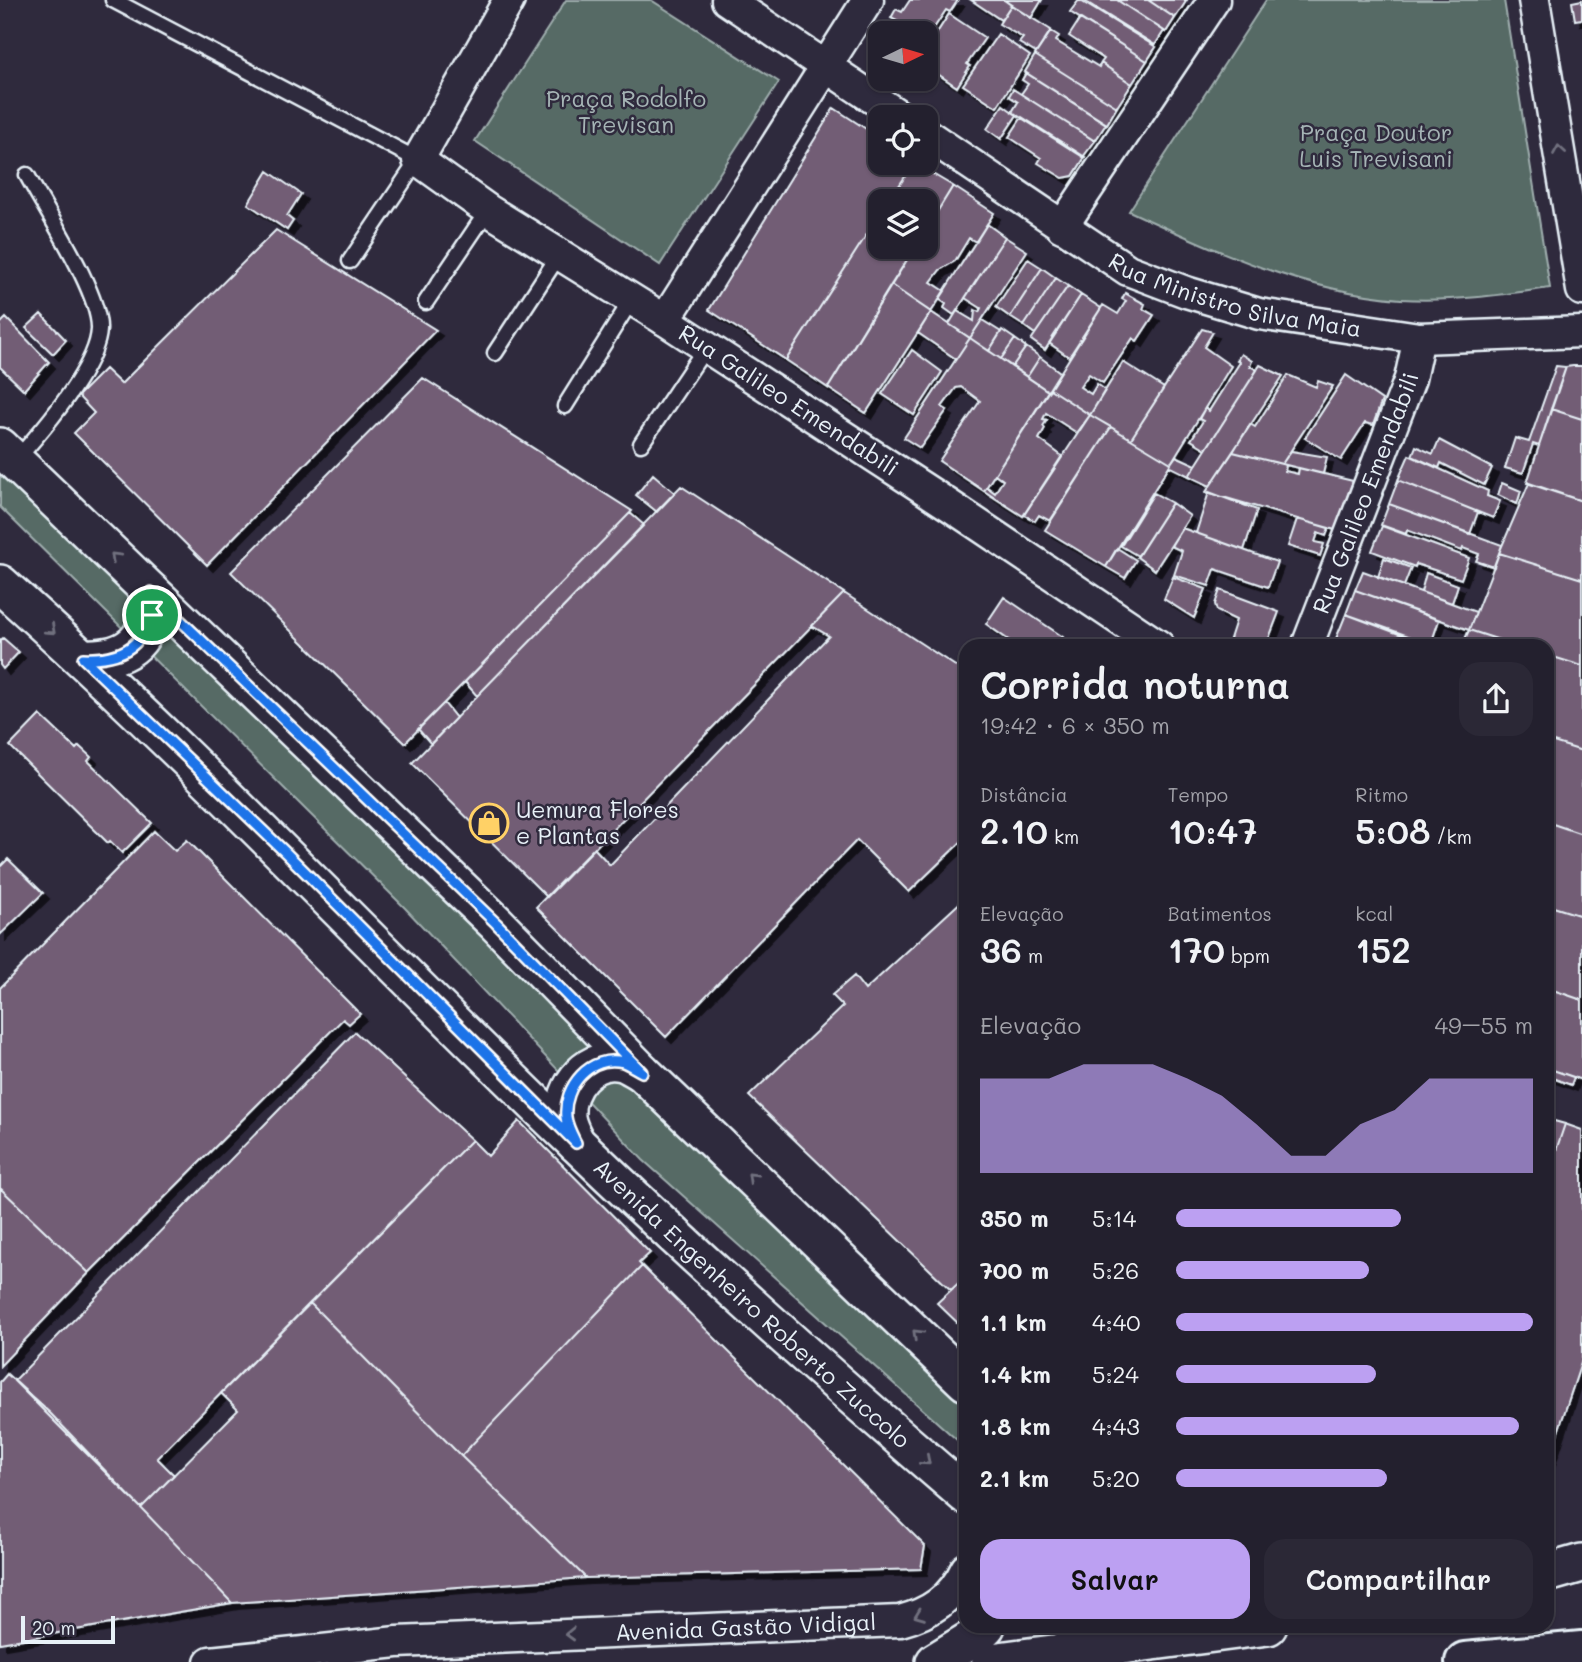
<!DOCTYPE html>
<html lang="pt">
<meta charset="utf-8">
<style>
:root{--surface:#23202e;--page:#2b2836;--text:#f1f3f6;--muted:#a3a3aa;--line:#403e4a;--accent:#bca0f2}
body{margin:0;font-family:Mali,sans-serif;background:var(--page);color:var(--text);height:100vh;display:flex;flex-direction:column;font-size:26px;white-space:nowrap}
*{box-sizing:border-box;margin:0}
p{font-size:23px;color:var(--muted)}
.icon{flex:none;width:38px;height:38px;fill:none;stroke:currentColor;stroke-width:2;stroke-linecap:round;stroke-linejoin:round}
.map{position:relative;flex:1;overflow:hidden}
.sheet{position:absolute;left:959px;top:639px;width:595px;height:994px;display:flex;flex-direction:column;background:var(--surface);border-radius:21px;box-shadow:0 2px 5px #0004,0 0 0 2px var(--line)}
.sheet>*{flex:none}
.needle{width:46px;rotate:85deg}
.fabs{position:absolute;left:868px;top:21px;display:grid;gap:14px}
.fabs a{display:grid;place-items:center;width:70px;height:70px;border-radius:14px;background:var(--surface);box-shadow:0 2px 5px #0004,0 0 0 2px var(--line);font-size:35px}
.scale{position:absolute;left:21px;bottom:18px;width:94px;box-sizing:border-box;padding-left:7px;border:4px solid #e8f1f8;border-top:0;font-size:19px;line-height:24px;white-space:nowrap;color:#e8f1f8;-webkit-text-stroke:5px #2f2a3d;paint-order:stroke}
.pin{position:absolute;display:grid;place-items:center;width:60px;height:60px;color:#fff;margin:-30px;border:4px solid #fff;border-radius:50%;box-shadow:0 2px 7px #0007}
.round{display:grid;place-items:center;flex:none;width:74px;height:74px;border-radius:21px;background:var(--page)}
.summary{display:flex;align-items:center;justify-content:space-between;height:119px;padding:0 21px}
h1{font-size:38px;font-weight:600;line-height:52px}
.figures{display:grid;grid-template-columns:repeat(3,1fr);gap:10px;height:119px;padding:7px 21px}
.figures div{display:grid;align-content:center}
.figures b{font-size:35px;font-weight:600}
.figures small{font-size:19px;font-weight:400}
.figures p{font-size:19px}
.chart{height:196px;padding:14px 21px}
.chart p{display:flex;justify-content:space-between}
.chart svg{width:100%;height:126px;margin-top:7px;fill:var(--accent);opacity:.7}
.action{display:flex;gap:14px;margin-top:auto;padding:14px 21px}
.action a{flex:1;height:80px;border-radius:21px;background:var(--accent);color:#111;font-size:28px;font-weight:600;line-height:80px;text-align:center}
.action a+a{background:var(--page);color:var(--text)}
ul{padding:0 21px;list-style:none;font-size:23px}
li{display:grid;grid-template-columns:112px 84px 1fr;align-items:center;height:52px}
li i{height:18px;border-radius:9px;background:var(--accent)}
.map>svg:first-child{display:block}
.green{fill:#566b65;stroke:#9faeae;stroke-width:2}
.building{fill:#725d74;stroke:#e8f1f8;stroke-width:2;filter:url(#shadow)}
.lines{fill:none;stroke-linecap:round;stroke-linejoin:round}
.service-casing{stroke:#e8f1f8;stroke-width:19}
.minor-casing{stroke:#e8f1f8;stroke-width:35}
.tertiary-casing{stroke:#e8f1f8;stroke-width:42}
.trunk-casing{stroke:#e8f1f8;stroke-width:44}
.service{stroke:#2f2a3d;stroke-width:14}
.minor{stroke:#2f2a3d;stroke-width:30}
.tertiary{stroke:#2f2a3d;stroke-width:37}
.trunk{stroke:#2f2a3d;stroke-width:38}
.oneway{stroke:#70707e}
.route-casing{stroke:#fff;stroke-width:14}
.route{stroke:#1a73e8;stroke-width:9}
.labels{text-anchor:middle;stroke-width:5;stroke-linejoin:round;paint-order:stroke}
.park-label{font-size:23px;fill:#a6b5b6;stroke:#2f2a3d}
.street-label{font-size:23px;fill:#e8f1f8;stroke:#2f2a3d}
.poi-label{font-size:23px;fill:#e8f1f8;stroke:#2f2a3d;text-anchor:start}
</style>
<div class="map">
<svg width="1582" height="1662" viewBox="0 0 1582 1662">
<defs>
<filter id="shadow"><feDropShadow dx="6" dy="6" stdDeviation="0" flood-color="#0009"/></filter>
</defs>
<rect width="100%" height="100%" fill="#2f2a3d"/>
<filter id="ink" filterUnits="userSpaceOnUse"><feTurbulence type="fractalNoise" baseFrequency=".0143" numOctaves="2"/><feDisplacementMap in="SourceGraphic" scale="14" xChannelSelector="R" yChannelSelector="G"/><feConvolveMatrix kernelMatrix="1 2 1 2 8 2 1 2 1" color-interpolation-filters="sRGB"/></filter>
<g filter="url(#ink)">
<path class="green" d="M 566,0 L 651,0 L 779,82 L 660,265 L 475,141 Z
M 1266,0 L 1504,0 L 1550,288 C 1501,295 1451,302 1401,299 C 1305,292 1215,251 1129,211 Z
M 0,460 L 680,1128 L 966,1402 L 966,1448 L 643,1160 L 405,908 L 0,507 Z"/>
<path class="building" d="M 910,0 L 958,0 L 950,12 L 946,10 L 926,40 L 926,33 L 896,33 L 890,30 L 897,21 L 891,18 L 896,9 L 902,12 Z
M 971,0 L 1004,0 L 1011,5 L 1001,20 Z
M 1004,0 L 1042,0 L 1031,18 Z
M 1079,0 L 1156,47 L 1147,61 L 1070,12 Z
M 1083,0 L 1117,0 L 1164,31 L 1155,45 Z
M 1117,0 L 1148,0 L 1175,18 L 1166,32 Z
M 1148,0 L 1187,0 L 1175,18 Z
M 1582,0 L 1582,19 L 1575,20 L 1572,2 Z
M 1011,5 L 1051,30 L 1036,53 L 1019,43 L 1023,38 L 999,24 Z
M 949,14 L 985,38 L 967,64 L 970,66 L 957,87 L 926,66 L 926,50 Z
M 1080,19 L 1147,61 L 1132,84 L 1101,63 L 1104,59 L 1069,36 Z
M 1051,31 L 1059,36 L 1056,41 L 1099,67 L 1101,63 L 1132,84 L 1117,107 L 1035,55 Z
M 998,34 L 1030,56 L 997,107 L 963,85 Z
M 1035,55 L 1117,107 L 1107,124 L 1025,72 Z
M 1026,73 L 1106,124 L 1095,141 L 1021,94 L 1028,84 L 1022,80 Z
M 1013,89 L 1095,141 L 1083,157 L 1012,112 L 1018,102 L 1009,96 Z
M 1003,105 L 1017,115 L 1001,139 L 987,129 Z
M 834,108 L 880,138 L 880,163 L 914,163 L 889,201 L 880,201 L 880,214 L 786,360 L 709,310 Z
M 1022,117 L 1085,157 L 1073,176 L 1063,178 L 1038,163 L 1041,158 L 1009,137 Z
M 914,163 L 953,186 L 926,230 L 926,201 L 889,201 Z
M 268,171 L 301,194 L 287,216 L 293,221 L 287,230 L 248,204 Z
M 953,186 L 994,213 L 976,242 L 969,238 L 955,261 L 940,270 L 931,282 L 945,291 L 931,312 L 891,285 L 915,247 L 926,247 L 926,230 Z
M 880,214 L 880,247 L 915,247 L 828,388 L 786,360 Z
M 987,224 L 1005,237 L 954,315 L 944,308 L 946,304 L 939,299 Z
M 276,230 L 436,330 L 207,565 L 74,433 L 94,413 L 78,396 L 105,369 L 121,384 Z
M 1005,237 L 1027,251 L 970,338 L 949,324 L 957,311 L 974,321 L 975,310 L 979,312 L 981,308 L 965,298 Z
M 1028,259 L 1042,268 L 1010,317 L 996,307 Z
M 1042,268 L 1056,278 L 1024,326 L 1010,317 Z
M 1056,278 L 1068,286 L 1035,334 L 1024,326 Z
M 891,285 L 931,312 L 866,413 L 828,388 Z
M 1068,286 L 1081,295 L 1045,350 L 1031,340 Z
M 1125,293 L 1145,304 L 1143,309 L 1154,315 L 1137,341 L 1133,338 L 1103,383 L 1089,374 L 1080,387 L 1091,394 L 1097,384 L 1105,390 L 1090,415 L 1050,389 L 1103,305 L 1118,314 L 1126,301 L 1122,299 Z
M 1081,295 L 1101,308 L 1069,357 L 1049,343 Z
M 931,312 L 970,338 L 956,359 L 918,333 Z
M 41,314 L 66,340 L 53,354 L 26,328 Z
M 6,318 L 49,362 L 24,390 L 0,367 L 0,324 Z
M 982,320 L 1001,332 L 989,351 L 970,338 Z
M 1202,329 L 1213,332 L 1204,347 L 1231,366 L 1171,463 L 1131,439 Z
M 1002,330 L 1015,339 L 1001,359 L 989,351 Z
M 970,338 L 1048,391 L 984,491 L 939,461 L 980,401 L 961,387 L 956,388 L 942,407 L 947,410 L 920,448 L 904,438 Z
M 1015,339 L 1026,347 L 1012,367 L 1001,359 Z
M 1026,347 L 1040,357 L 1027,377 L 1012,367 Z
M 912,350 L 942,372 L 914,415 L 882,394 Z
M 1241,354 L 1252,361 L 1250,366 L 1257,370 L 1206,449 L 1191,440 L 1203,421 L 1199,419 L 1205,408 L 1209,411 L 1240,362 L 1237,360 Z
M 1040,357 L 1060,372 L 1048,391 L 1027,377 Z
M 1123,362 L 1164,388 L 1131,439 L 1090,415 Z
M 1260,365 L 1283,376 L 1210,486 L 1189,476 Z
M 1556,366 L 1566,367 L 1539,446 L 1533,444 L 1523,473 L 1505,468 L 1515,438 L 1529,442 Z
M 1573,366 L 1582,366 L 1582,419 L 1551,409 L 1566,367 Z
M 1288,375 L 1316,387 L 1318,381 L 1333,386 L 1282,464 L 1233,452 L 1250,424 L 1255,427 Z
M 1346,375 L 1382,400 L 1373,425 L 1365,423 L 1341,460 L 1305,438 Z
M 423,378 L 632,511 L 405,743 L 231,572 Z
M 1050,389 L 1090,415 L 1077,433 L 1046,413 L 1043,419 L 1047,420 L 1043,426 L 1045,428 L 1039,439 L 1062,456 L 1023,516 L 984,491 L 987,487 L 995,493 L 1003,480 L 995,474 Z
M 1551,409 L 1582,419 L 1582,501 L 1527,483 Z
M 1090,415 L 1111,427 L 1050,521 L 1039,515 L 1035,521 L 1024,515 Z
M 1111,427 L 1171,463 L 1106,567 L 1045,530 Z
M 1439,440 L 1492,468 L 1484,485 L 1441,463 L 1439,468 L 1412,456 L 1416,446 L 1433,454 Z
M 1291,451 L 1327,457 L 1323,474 L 1282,464 Z
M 1233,452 L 1282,464 L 1286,465 L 1285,471 L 1298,474 L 1299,468 L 1353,481 L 1335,530 L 1206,492 Z
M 1409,455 L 1488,491 L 1487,496 L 1500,501 L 1493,518 L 1398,480 Z
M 1176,456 L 1196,465 L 1189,476 L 1169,466 Z
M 653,474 L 675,493 L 657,512 L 636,495 Z
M 1398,480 L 1478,512 L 1470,534 L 1389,504 Z
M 1502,483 L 1521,491 L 1517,504 L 1498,495 Z
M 1529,483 L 1582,501 L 1582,579 L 1499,553 Z
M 681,486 L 844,593 L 547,897 L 412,763 Z
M 1209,492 L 1257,510 L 1244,550 L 1196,533 Z
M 1154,493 L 1172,503 L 1138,556 L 1121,546 Z
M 1172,503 L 1190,516 L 1155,570 L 1137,557 Z
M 1389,504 L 1502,545 L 1494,567 L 1476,561 L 1479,554 L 1463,548 L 1462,551 L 1407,530 L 1406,534 L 1381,525 Z
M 630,513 L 644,525 L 477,696 L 465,682 Z
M 1297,519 L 1329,528 L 1326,536 L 1318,533 L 1315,542 L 1324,544 L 1320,556 L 1288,546 Z
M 1382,526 L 1469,558 L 1461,579 L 1416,564 L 1415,567 L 1372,551 Z
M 1182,528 L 1277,562 L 1268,587 L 1215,569 L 1209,586 L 1174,575 L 1182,551 L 1171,546 Z
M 1117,548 L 1136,560 L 1125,578 L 1106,567 Z
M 1499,553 L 1582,579 L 1582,666 L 1547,655 L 1547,646 L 1518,646 L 1469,630 Z
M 1384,558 L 1411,568 L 1404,586 L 1378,577 Z
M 1363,571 L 1476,612 L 1469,630 L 1355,590 Z
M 1426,573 L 1458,585 L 1452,603 L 1421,592 Z
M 1173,577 L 1206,589 L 1194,618 L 1164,599 Z
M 1220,590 L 1279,612 L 1266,646 L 1228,645 L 1236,620 L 1217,611 L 1215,604 Z
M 1355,590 L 1439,620 L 1431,644 L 1346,614 Z
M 844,593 L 966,673 L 966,837 L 909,892 L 857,840 L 666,1037 L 536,907 L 594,848 L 610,865 L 829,636 L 812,626 Z
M 1004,597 L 1063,637 L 1057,646 L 1017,646 L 986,624 Z
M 1346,614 L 1415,640 L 1427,646 L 1333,646 Z
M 1469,630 L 1518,646 L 1462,646 Z
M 3,638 L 19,652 L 3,669 L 0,665 L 0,641 Z
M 1547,655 L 1582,666 L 1582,751 L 1547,740 Z
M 444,703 L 456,718 L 431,744 L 418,729 Z
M 40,715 L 76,749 L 79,746 L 91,757 L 88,761 L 152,823 L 122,853 L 110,841 L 108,843 L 10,746 Z
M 1547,740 L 1582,751 L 1582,834 L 1547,822 Z
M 1547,822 L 1582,834 L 1582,916 L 1547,905 Z
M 154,831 L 175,851 L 187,840 L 360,1014 L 349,1024 L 343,1019 L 89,1273 L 0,1188 L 0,988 Z
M 8,859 L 43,893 L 0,935 L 0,867 Z
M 966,897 L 966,1276 L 951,1290 L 749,1096 L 843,1006 L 832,995 L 854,976 L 865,990 Z
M 1547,905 L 1582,916 L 1582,1000 L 1547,988 Z
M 1547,988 L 1582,1000 L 1582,1080 L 1547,1068 Z
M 355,1032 L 472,1140 L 157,1458 L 174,1475 L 141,1508 L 14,1381 Z
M 1547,1068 L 1574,1077 L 1571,1085 L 1547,1076 Z
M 1547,1119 L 1565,1124 L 1547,1177 Z
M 519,1121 L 650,1253 L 639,1263 L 642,1266 L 461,1456 L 310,1303 L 472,1140 L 488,1156 Z
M 1565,1124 L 1582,1130 L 1582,1360 L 1547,1465 L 1547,1177 Z
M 0,1188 L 89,1273 L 0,1366 Z
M 642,1266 L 925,1546 L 921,1569 L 586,1578 L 461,1456 Z
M 966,1276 L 966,1331 L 937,1303 Z
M 310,1303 L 461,1456 L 586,1578 L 232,1603 L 141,1508 L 238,1410 L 221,1393 Z
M 7,1374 L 51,1414 L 232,1603 L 0,1643 L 0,1382 Z"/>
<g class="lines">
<defs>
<path id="service" d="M 113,0 L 418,160 L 350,261
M 426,302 L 488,210
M 495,353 L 559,255
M 565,406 L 632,299
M 641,444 L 706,347
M 16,460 C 41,432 97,367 99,330 C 101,294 46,211 27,175"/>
<g id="minor">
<path id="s1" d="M 509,0 L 418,160 L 488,210 L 665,320 L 949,505 L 1159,646"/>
<path d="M 727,0 L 901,117"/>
<path d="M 1534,0 L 1582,290"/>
<path id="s2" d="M 926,134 L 1128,270 L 1186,292 L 1259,314 L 1419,338 L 1582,332"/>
<path d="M 1062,227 L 1214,0"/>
<path d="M 665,320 L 868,0"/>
<path id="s3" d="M 1307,646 L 1410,379 L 1419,338"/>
<path id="s4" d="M 210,1662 L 397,1642 L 900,1621 C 930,1613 952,1599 966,1569"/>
</g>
<g id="tertiary">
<path d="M 0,447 L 496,923 L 642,1072 L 966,1382"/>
<path id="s5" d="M 0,584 C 200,762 382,957 575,1142 C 701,1263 833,1381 966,1495"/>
<path d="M 83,658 C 130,660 152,639 151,592"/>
<path d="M 576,1143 C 572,1135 567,1126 566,1117 C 563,1087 590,1054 623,1062 C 629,1064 636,1069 642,1072"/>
<path d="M 1547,1573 L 1582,1563"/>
<path d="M 935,1662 L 974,1638 L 986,1626"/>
<path d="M 991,1662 L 1268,1626"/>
</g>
<path id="trunk" d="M 1465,1662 L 1582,1651"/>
</defs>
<use href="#service" class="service-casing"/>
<use href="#minor" class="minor-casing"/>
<use href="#tertiary" class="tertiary-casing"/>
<use href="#trunk" class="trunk-casing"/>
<use href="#service" class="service"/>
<use href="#minor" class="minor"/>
<use href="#tertiary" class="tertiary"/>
<use href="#trunk" class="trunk"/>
</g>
<defs><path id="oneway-chevron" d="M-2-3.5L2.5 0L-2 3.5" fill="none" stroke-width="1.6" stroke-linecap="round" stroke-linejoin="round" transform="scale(1.75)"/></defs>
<g class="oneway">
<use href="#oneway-chevron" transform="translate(1559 150) rotate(-99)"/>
<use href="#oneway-chevron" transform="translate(115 557) rotate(-136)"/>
<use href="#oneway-chevron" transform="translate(51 630) rotate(42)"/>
<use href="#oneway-chevron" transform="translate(752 1177) rotate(-136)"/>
<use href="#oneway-chevron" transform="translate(917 1334) rotate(-136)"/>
<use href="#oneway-chevron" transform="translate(926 1461) rotate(41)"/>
<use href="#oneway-chevron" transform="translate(919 1615) rotate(159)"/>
<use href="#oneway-chevron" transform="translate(570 1634) rotate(178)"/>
</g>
</g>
<g class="lines" filter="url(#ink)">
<defs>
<path id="route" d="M 151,592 L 496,923 L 642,1072 C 636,1069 629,1064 623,1062 C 590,1054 563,1087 566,1117 C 567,1126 572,1135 576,1143 L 286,853 L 83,658 C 130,660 152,639 151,592 Z"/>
</defs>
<use href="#route" class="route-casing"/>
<use href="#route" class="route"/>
</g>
<defs>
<symbol id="shop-ring" viewBox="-11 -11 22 22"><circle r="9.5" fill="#2f2a3d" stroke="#ffd166" stroke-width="1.5"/><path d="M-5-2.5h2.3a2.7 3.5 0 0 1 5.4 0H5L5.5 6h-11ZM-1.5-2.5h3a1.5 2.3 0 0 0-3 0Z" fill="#ffd166"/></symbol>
</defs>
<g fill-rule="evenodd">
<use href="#shop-ring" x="467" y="801" width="44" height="44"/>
</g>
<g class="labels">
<g class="park-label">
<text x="626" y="107">Praça Rodolfo<tspan x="626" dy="26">Trevisan</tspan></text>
<text x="1376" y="141">Praça Doutor<tspan x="1376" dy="26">Luis Trevisani</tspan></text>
</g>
<g class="street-label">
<text dy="8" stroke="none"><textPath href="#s2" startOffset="354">Rua Ministro Silva Maia</textPath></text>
<text dy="8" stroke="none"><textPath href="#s1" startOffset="626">Rua Galileo Emendabili</textPath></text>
<text dy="8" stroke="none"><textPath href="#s3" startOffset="164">Rua Galileo Emendabili</textPath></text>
<text dy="8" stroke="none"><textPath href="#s5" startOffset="1041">Avenida Engenheiro Roberto Zuccolo</textPath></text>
<text dy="8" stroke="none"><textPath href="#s4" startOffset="537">Avenida Gastão Vidigal</textPath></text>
</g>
<g class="poi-label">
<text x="516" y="818">Uemura Flores<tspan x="516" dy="26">e Plantas</tspan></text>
</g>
</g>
</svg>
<div class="fabs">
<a><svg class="needle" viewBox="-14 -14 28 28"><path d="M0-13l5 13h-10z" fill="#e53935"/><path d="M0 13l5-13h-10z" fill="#a3a3aa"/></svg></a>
<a><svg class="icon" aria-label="locate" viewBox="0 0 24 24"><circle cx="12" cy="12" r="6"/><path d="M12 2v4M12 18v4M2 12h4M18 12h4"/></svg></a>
<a><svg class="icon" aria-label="layers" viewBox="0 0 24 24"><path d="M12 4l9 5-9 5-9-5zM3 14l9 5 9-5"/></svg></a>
</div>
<div class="scale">20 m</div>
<div class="pin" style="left:152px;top:615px;background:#1e9e55"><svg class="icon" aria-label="arrive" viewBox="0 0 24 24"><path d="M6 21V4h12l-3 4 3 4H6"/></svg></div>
<section class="sheet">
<div class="summary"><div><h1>Corrida noturna</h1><p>19:42 · 6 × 350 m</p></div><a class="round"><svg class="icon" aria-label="share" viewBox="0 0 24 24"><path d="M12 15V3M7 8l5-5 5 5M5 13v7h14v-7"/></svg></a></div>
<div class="figures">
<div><p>Distância</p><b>2.10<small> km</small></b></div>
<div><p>Tempo</p><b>10:47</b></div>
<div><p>Ritmo</p><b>5:08<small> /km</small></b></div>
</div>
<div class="figures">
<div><p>Elevação</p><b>36<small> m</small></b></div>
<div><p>Batimentos</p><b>170<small> bpm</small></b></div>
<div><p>kcal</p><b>152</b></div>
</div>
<div class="chart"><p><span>Elevação</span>49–55 m</p>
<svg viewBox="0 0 160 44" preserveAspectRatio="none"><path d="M0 44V11L10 11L20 11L30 6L40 6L50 6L60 11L70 17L80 27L90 38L100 38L110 27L120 22L130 11L140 11L150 11L160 11V44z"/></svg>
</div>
<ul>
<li><b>350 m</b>5:14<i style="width:63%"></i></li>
<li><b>700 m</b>5:26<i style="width:54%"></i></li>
<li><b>1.1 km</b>4:40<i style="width:100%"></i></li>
<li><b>1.4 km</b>5:24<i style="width:56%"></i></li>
<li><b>1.8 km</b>4:43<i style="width:96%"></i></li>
<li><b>2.1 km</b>5:20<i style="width:59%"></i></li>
</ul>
<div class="action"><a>Salvar</a><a>Compartilhar</a></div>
</section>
</div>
